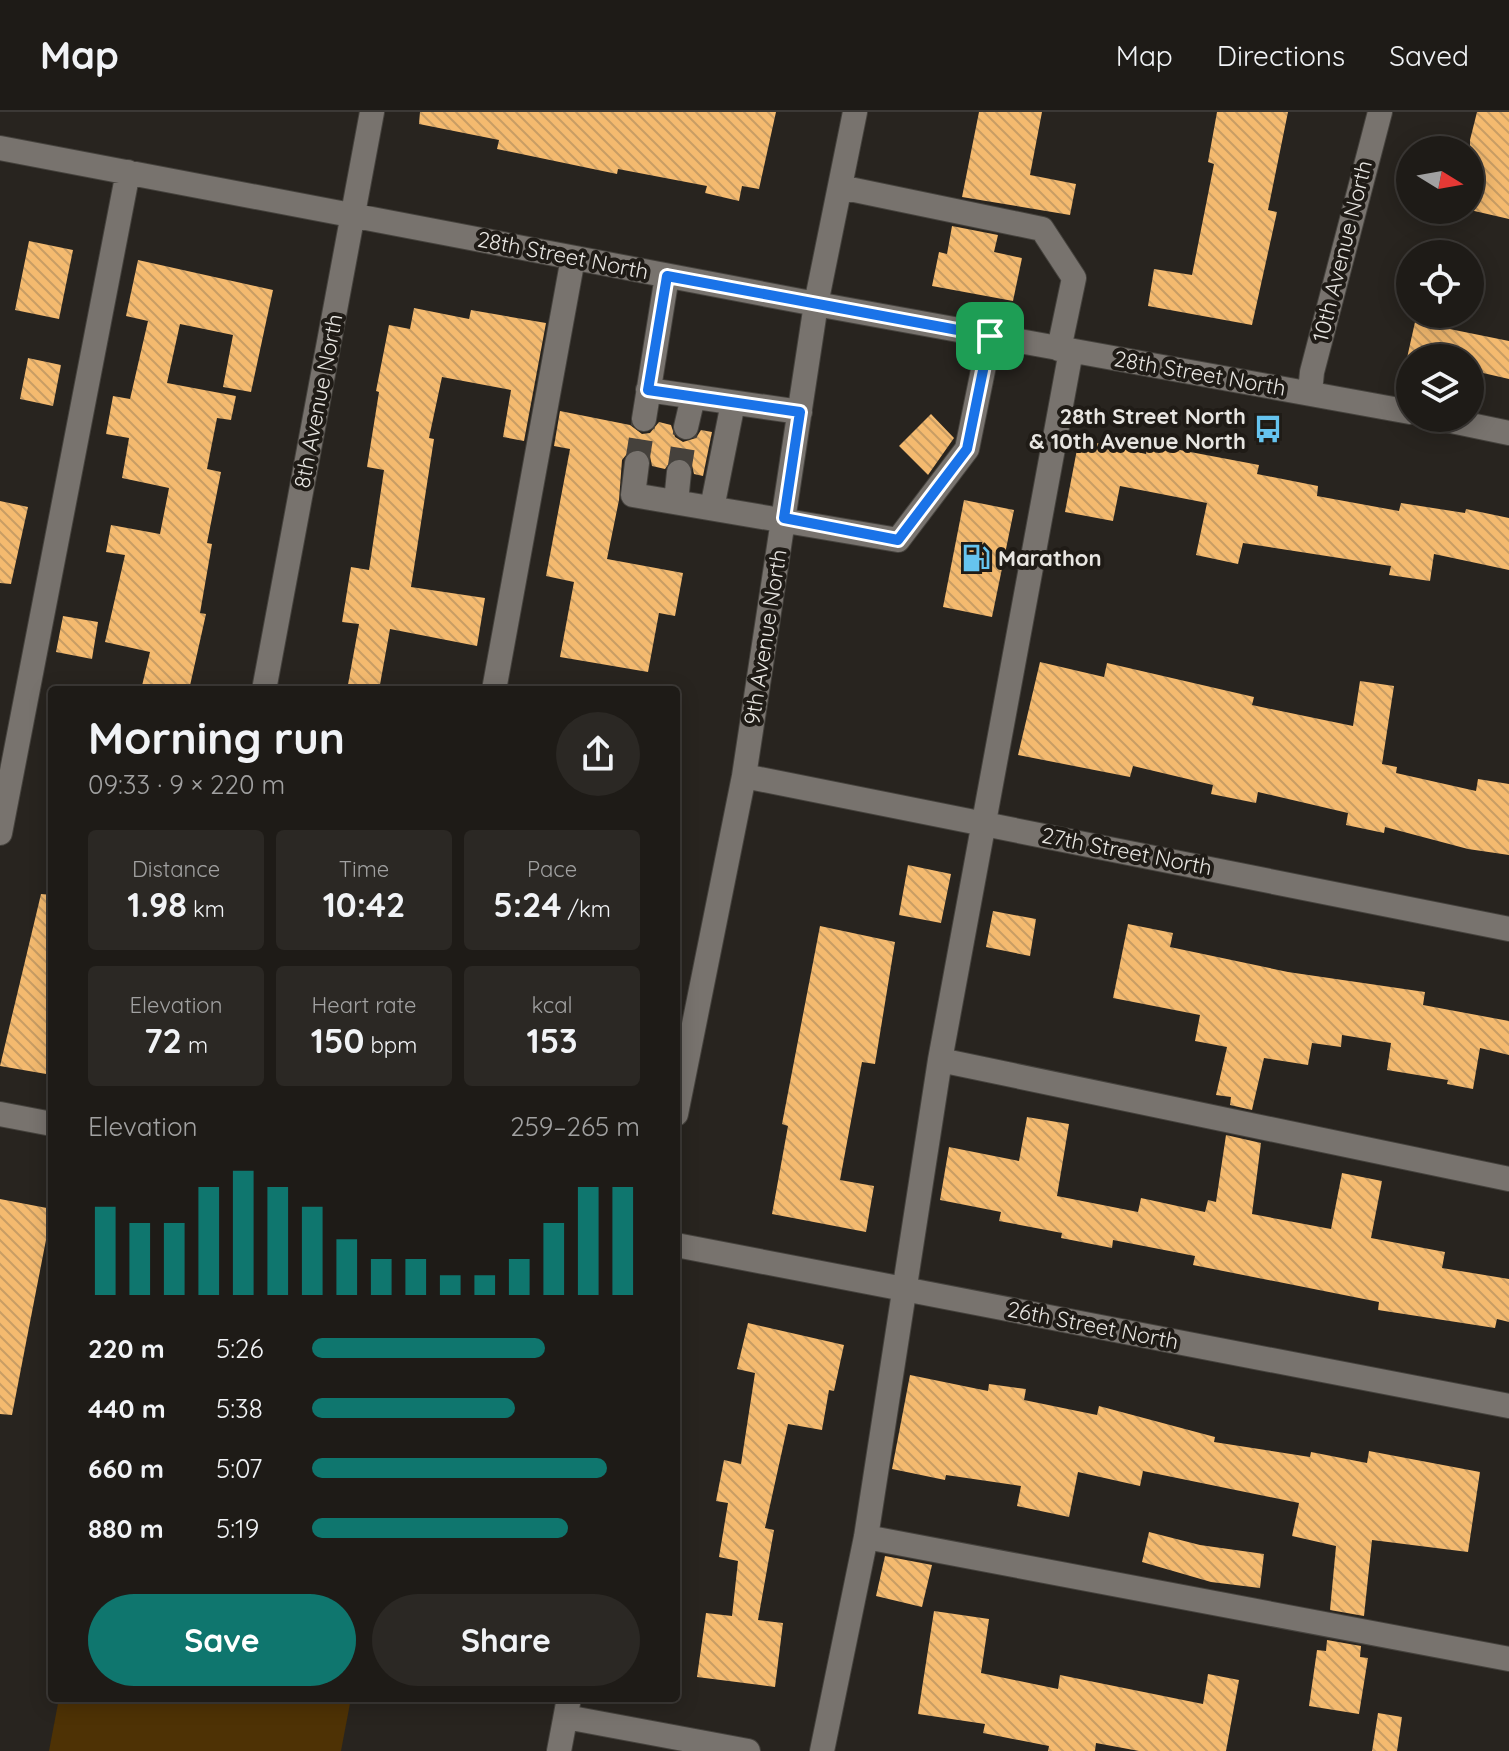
<!DOCTYPE html>
<meta charset="utf-8">
<style>
:root{--surface:#1e1b17;--page:#2b2824;--text:#f1f3f6;--muted:#a1a1a1;--line:#3c3936;--accent:#0f766e}
body{margin:0;font-family:Quicksand,sans-serif;background:var(--page);color:var(--text);height:100vh;display:flex;flex-direction:column;font-size:30px;white-space:nowrap}
*{box-sizing:border-box;margin:0}
p{font-size:26px;color:var(--muted)}
.icon{flex:none;width:44px;height:44px;fill:none;stroke:currentColor;stroke-width:2;stroke-linecap:round;stroke-linejoin:round}
.map{position:relative;flex:1;overflow:hidden}
.side{position:absolute;left:48px;top:574px;width:632px;height:1016px;display:flex;flex-direction:column;background:var(--surface);border-radius:8px;box-shadow:0 4px 20px #0003,0 0 0 2px var(--line)}
.side>*{flex:none}
.needle{width:52px;rotate:101deg}
.controls{position:absolute;left:1396px;top:24px;display:grid;gap:16px}
.controls a{display:grid;place-items:center;width:88px;height:88px;border-radius:50%;background:var(--surface);box-shadow:0 4px 20px #0003,0 0 0 2px var(--line);font-size:40px}
.pin{position:absolute;display:grid;place-items:center;width:68px;height:68px;color:#fff;margin:-34px;border-radius:16px;box-shadow:0 4px 12px #0006}
.round{display:grid;place-items:center;flex:none;width:84px;height:84px;border-radius:42px;background:var(--page)}
.summary{display:flex;align-items:center;justify-content:space-between;height:136px;padding:0 40px}
h1{font-size:44px;font-weight:800;line-height:60px}
.figures{display:grid;grid-template-columns:repeat(3,1fr);gap:12px;height:136px;padding:8px 40px}
.figures div{display:grid;align-content:center;border-radius:8px;background:var(--page);text-align:center}
.figures b{font-size:34px;font-weight:800}
.figures small{font-size:22px;font-weight:400}
.figures p{font-size:22px}
.chart{height:224px;padding:16px 40px}
.chart p{display:flex;justify-content:space-between}
.chart svg{width:100%;height:144px;margin-top:8px;stroke:var(--accent);stroke-width:6}
.button{display:flex;gap:16px;margin-top:auto;padding:16px 40px}
.button a{flex:1;height:92px;border-radius:48px;background:var(--accent);color:#fff;font-size:32px;font-weight:800;line-height:92px;text-align:center}
.button a+a{background:var(--page);color:var(--text)}
ul{padding:0 40px;list-style:none;font-size:26px}
li{display:grid;grid-template-columns:128px 96px 1fr;align-items:center;height:60px}
li i{height:20px;border-radius:10px;background:var(--accent)}
header{display:flex;align-items:center;gap:48px;box-sizing:border-box;height:112px;padding:0 40px;background:var(--surface);border-bottom:2px solid var(--line)}
header strong{font-size:38px}
nav{display:flex;gap:44px;margin-inline-start:auto;font-size:28px}
.map>svg:first-child{display:block}
.pitch{fill:#4e3205}
.building{fill:url(#building-back-hatch)}
.lines{fill:none;stroke-linecap:round;stroke-linejoin:round}
.minor-tunnel{stroke:#45413c;stroke-width:24;stroke-dasharray:24 12;stroke-linecap:butt}
.minor-casing{stroke:#45423d;stroke-width:26}
.minor{stroke:#78736e;stroke-width:24}
.route-casing{stroke:#fff;stroke-width:16}
.route{stroke:#1a73e8;stroke-width:10}
.labels{text-anchor:middle;stroke-width:8;stroke-linejoin:round;paint-order:stroke}
.street-label{font-size:22px;fill:#e8e6e2;stroke:#1f1b16}
.poi-label{font-size:22px;font-weight:bold;fill:#e8e6e2;stroke:#1f1b16;text-anchor:end}
</style>
<header>
<strong>Map</strong>
<nav><a>Map</a><a>Directions</a><a>Saved</a></nav>
</header>
<div class="map">
<svg width="1509" height="1639" viewBox="0 0 1509 1639">
<defs>
<pattern id="building-back-hatch" width="6" height="6" patternUnits="userSpaceOnUse" patternTransform="scale(2)"><rect width="6" height="6" fill="#f4ba6f"/><path d="M-1 5l2 2M0 0l6 6M5-1l2 2" fill="none" stroke="#c89d64"/></pattern>
</defs>
<rect width="100%" height="100%" fill="#28241f"/>
<path class="pitch" d="M 59,1586 L 351,1586 L 341,1639 L 49,1639 Z"/>
<path class="building" d="M 420,0 L 776,0 L 759,77 L 742,74 L 739,89 L 705,81 L 707,74 L 618,57 L 617,62 L 497,37 L 499,28 L 419,12 Z
M 979,0 L 1042,0 L 1030,63 L 1076,72 L 1070,103 L 962,85 Z
M 1217,0 L 1288,0 L 1268,98 L 1277,100 L 1252,213 L 1148,194 L 1154,157 L 1192,163 L 1214,52 L 1208,50 Z
M 1477,0 L 1509,0 L 1509,107 L 1470,98 L 1470,28 Z
M 952,114 L 998,123 L 994,140 L 1022,146 L 1013,189 L 932,174 L 939,140 L 947,142 Z
M 29,129 L 73,138 L 59,207 L 15,198 Z
M 138,148 L 273,178 L 251,280 L 223,275 L 233,223 L 180,212 L 167,271 L 236,284 L 231,308 L 217,306 L 207,357 L 221,360 L 207,431 L 212,432 L 200,501 L 206,502 L 189,578 L 141,578 L 150,540 L 105,530 L 125,443 L 106,440 L 111,413 L 160,422 L 169,376 L 122,366 L 129,326 L 106,322 L 113,284 L 130,287 L 148,209 L 126,204 Z
M 414,196 L 469,207 L 471,198 L 546,211 L 524,329 L 503,325 L 511,278 L 442,265 L 429,326 L 434,327 L 411,475 L 485,486 L 477,534 L 390,517 L 379,578 L 347,578 L 359,512 L 342,510 L 351,455 L 369,458 L 384,358 L 367,355 L 379,280 L 376,279 L 389,213 L 410,217 Z
M 1415,210 L 1509,229 L 1509,267 L 1470,258 L 1470,246 L 1407,246 Z
M 28,246 L 61,253 L 53,294 L 20,287 Z
M 560,299 L 630,313 L 642,322 L 650,321 L 659,310 L 671,313 L 675,325 L 683,330 L 696,326 L 701,318 L 712,320 L 703,364 L 694,362 L 692,353 L 681,345 L 672,347 L 665,357 L 652,354 L 650,344 L 640,336 L 630,338 L 622,348 L 619,388 L 607,447 L 683,461 L 675,504 L 659,501 L 648,560 L 560,545 L 574,470 L 546,464 L 570,337 L 554,334 Z
M 931,302 L 954,326 L 928,363 L 899,334 Z
M 1079,327 L 1146,342 L 1148,332 L 1259,353 L 1257,362 L 1318,374 L 1317,384 L 1399,399 L 1401,391 L 1465,401 L 1466,397 L 1509,406 L 1509,458 L 1434,442 L 1430,469 L 1389,463 L 1391,454 L 1243,431 L 1238,452 L 1196,443 L 1207,391 L 1120,374 L 1113,409 L 1065,400 Z
M 964,388 L 1014,398 L 992,505 L 943,495 Z
M 0,389 L 28,395 L 11,472 L 0,471 Z
M 63,504 L 98,510 L 92,547 L 56,540 Z
M 1040,550 L 1104,565 L 1107,551 L 1254,585 L 1252,593 L 1353,614 L 1360,569 L 1394,574 L 1382,652 L 1397,655 L 1396,661 L 1476,679 L 1478,667 L 1509,672 L 1509,743 L 1468,737 L 1385,715 L 1384,721 L 1346,713 L 1348,701 L 1258,680 L 1256,691 L 1211,682 L 1213,673 L 1133,654 L 1130,665 L 1018,643 Z
M 908,753 L 951,762 L 941,811 L 899,803 Z
M 41,782 L 52,783 L 52,963 L 0,954 Z
M 993,799 L 1036,807 L 1030,844 L 986,835 Z
M 1128,812 L 1173,821 L 1170,835 L 1288,860 L 1425,880 L 1423,893 L 1509,909 L 1509,943 L 1480,936 L 1473,977 L 1447,972 L 1448,968 L 1387,958 L 1391,931 L 1342,923 L 1341,935 L 1312,931 L 1308,953 L 1264,946 L 1252,998 L 1230,993 L 1231,985 L 1216,983 L 1227,935 L 1195,929 L 1200,903 L 1113,886 Z
M 820,814 L 895,830 L 875,952 L 862,950 L 840,1068 L 874,1074 L 866,1120 L 772,1102 L 788,1014 L 782,1012 Z
M 1027,1005 L 1069,1012 L 1057,1084 L 1138,1100 L 1141,1086 L 1205,1100 L 1208,1088 L 1216,1090 L 1226,1023 L 1261,1031 L 1252,1102 L 1331,1117 L 1342,1061 L 1382,1069 L 1371,1126 L 1445,1140 L 1442,1156 L 1509,1167 L 1509,1210 L 1497,1207 L 1495,1216 L 1378,1198 L 1379,1190 L 1193,1153 L 1195,1144 L 1113,1128 L 1112,1136 L 1061,1126 L 1062,1121 L 999,1109 L 1001,1100 L 940,1088 L 949,1035 L 1019,1049 Z
M 0,1087 L 52,1097 L 12,1303 L 0,1302 Z
M 748,1211 L 844,1233 L 834,1279 L 829,1278 L 822,1318 L 788,1312 L 765,1416 L 774,1418 L 758,1508 L 783,1511 L 775,1575 L 697,1565 L 706,1501 L 732,1504 L 738,1449 L 719,1445 L 728,1391 L 716,1389 L 724,1348 L 741,1352 L 755,1261 L 737,1257 Z
M 910,1263 L 988,1279 L 989,1272 L 1026,1277 L 1024,1288 L 1097,1303 L 1099,1294 L 1215,1325 L 1214,1330 L 1310,1345 L 1311,1340 L 1367,1351 L 1369,1339 L 1480,1360 L 1468,1440 L 1372,1428 L 1364,1504 L 1330,1498 L 1336,1434 L 1292,1424 L 1299,1391 L 1143,1359 L 1140,1374 L 1078,1360 L 1069,1405 L 1017,1394 L 1021,1374 L 946,1363 L 945,1368 L 892,1357 Z
M 1149,1420 L 1200,1433 L 1264,1442 L 1260,1476 L 1211,1470 L 1142,1450 Z
M 885,1444 L 932,1453 L 922,1495 L 876,1484 Z
M 934,1499 L 989,1507 L 981,1561 L 1058,1577 L 1060,1563 L 1203,1592 L 1208,1562 L 1239,1568 L 1226,1639 L 1139,1639 L 1096,1631 L 1095,1639 L 1048,1639 L 1049,1634 L 983,1621 L 985,1612 L 918,1602 Z
M 1327,1528 L 1361,1534 L 1360,1545 L 1368,1546 L 1359,1602 L 1309,1594 L 1317,1538 L 1326,1539 Z
M 1378,1601 L 1402,1605 L 1397,1639 L 1372,1639 Z"/>
<g class="lines">
<path class="minor-tunnel" d="M 637,351 L 644,307
M 679,360 L 686,315"/>
<defs>
<path id="minor" d="M 0,36 L 816,192 L 1410,300
M 840,75 L 1042,117 L 1074,166 L 1059,237
M 648,278 L 800,300
M 1310,280 L 1312,260 L 1380,0
M 1437,306 L 1509,321
M 644,307 L 667,164
M 686,315 L 693,285
M 637,351 L 633,383 L 898,428 L 967,337 L 990,224
M 676,390 L 679,360
M 712,396 L 733,291
M 264,578 L 372,0
M 494,578 L 573,146
M 744,664 L 1509,817
M 0,721 L 128,60
M 940,948 L 1509,1067
M 0,1002 L 52,1012
M 676,1002 L 744,664 L 816,192 L 855,0
M 676,1133 L 1509,1294
M 866,1425 L 1509,1547
M 566,1605 L 748,1639
M 559,1639 L 569,1586
M 822,1639 L 866,1425 L 940,948 L 1071,239"/>
</defs>
<use href="#minor" class="minor-casing"/>
<use href="#minor" class="minor"/>
</g>
<g class="lines">
<defs>
<path id="route" d="M 667,164 L 990,224 L 967,337 L 898,428 L 784,406 L 800,300 L 648,278 Z"/>
</defs>
<use href="#route" class="route-casing"/>
<use href="#route" class="route"/>
</g>
<defs>
<symbol id="bus-bare" viewBox="-9 -9 18 18"><path d="M-5-6H5V4H4V6H2V4H-2V6H-4V4H-5ZM-3.5-4V0h7V-4ZM-3.5 1.2v1.5H-2V1.2ZM2 1.2v1.5H3.5V1.2Z" fill="#66c4ef" stroke="#1f1b16" stroke-width="2.5" paint-order="stroke"/></symbol>
<symbol id="fuel-bare" viewBox="-9 -9 18 18"><path d="M-5.5-6h7V0h2V4h1.3V-2.5L3-4.5l.8-.8L6-3V5H2.5V1h-1V6h-7ZM-4.2-4.7v3.2H.2V-4.7Z" fill="#66c4ef" stroke="#1f1b16" stroke-width="2.5" paint-order="stroke"/></symbol>
</defs>
<g fill-rule="evenodd">
<use href="#bus-bare" x="1248" y="297" width="40" height="40"/>
<use href="#fuel-bare" x="956" y="426" width="40" height="40"/>
</g>
<g class="labels">
<g class="street-label">
<text transform="translate(1342 139) rotate(-76)" y="8">10th Avenue North</text>
<text transform="translate(563 143) rotate(11)" y="8">28th Street North</text>
<text transform="translate(1200 261) rotate(10)" y="8">28th Street North</text>
<text transform="translate(318 289) rotate(-79)" y="8">8th Avenue North</text>
<text transform="translate(765 525) rotate(-81)" y="8">9th Avenue North</text>
<text transform="translate(1127 739) rotate(11)" y="8">27th Street North</text>
<text transform="translate(1093 1213) rotate(11)" y="8">26th Street North</text>
</g>
<g class="poi-label">
<text x="1246" y="312">28th Street North<tspan x="1246" dy="25">&amp; 10th Avenue North</tspan></text>
<text x="998" y="454" text-anchor="start">Marathon</text>
</g>
</g>
</svg>
<div class="controls">
<a><svg class="needle" viewBox="-14 -14 28 28"><path d="M0-13l5 13h-10z" fill="#e53935"/><path d="M0 13l5-13h-10z" fill="#a1a1a1"/></svg></a>
<a><svg class="icon" aria-label="locate" viewBox="0 0 24 24"><circle cx="12" cy="12" r="6"/><path d="M12 2v4M12 18v4M2 12h4M18 12h4"/></svg></a>
<a><svg class="icon" aria-label="layers" viewBox="0 0 24 24"><path d="M12 4l9 5-9 5-9-5zM3 14l9 5 9-5"/></svg></a>
</div>
<div class="pin" style="left:990px;top:224px;background:#1e9e55"><svg class="icon" aria-label="arrive" viewBox="0 0 24 24"><path d="M6 21V4h12l-3 4 3 4H6"/></svg></div>
<section class="side">
<div class="summary"><div><h1>Morning run</h1><p>09:33 · 9 × 220 m</p></div><a class="round"><svg class="icon" aria-label="share" viewBox="0 0 24 24"><path d="M12 15V3M7 8l5-5 5 5M5 13v7h14v-7"/></svg></a></div>
<div class="figures">
<div><p>Distance</p><b>1.98<small> km</small></b></div>
<div><p>Time</p><b>10:42</b></div>
<div><p>Pace</p><b>5:24<small> /km</small></b></div>
</div>
<div class="figures">
<div><p>Elevation</p><b>72<small> m</small></b></div>
<div><p>Heart rate</p><b>150<small> bpm</small></b></div>
<div><p>kcal</p><b>153</b></div>
</div>
<div class="chart"><p><span>Elevation</span>259–265 m</p>
<svg viewBox="0 0 160 44" preserveAspectRatio="none"><path d="M5 44V17M15 44V22M25 44V22M35 44V11M45 44V6M55 44V11M65 44V17M75 44V27M85 44V33M95 44V33M105 44V38M115 44V38M125 44V33M135 44V22M145 44V11M155 44V11"/></svg>
</div>
<ul>
<li><b>220 m</b>5:26<i style="width:71%"></i></li>
<li><b>440 m</b>5:38<i style="width:62%"></i></li>
<li><b>660 m</b>5:07<i style="width:90%"></i></li>
<li><b>880 m</b>5:19<i style="width:78%"></i></li>
</ul>
<div class="button"><a>Save</a><a>Share</a></div>
</section>
</div>
